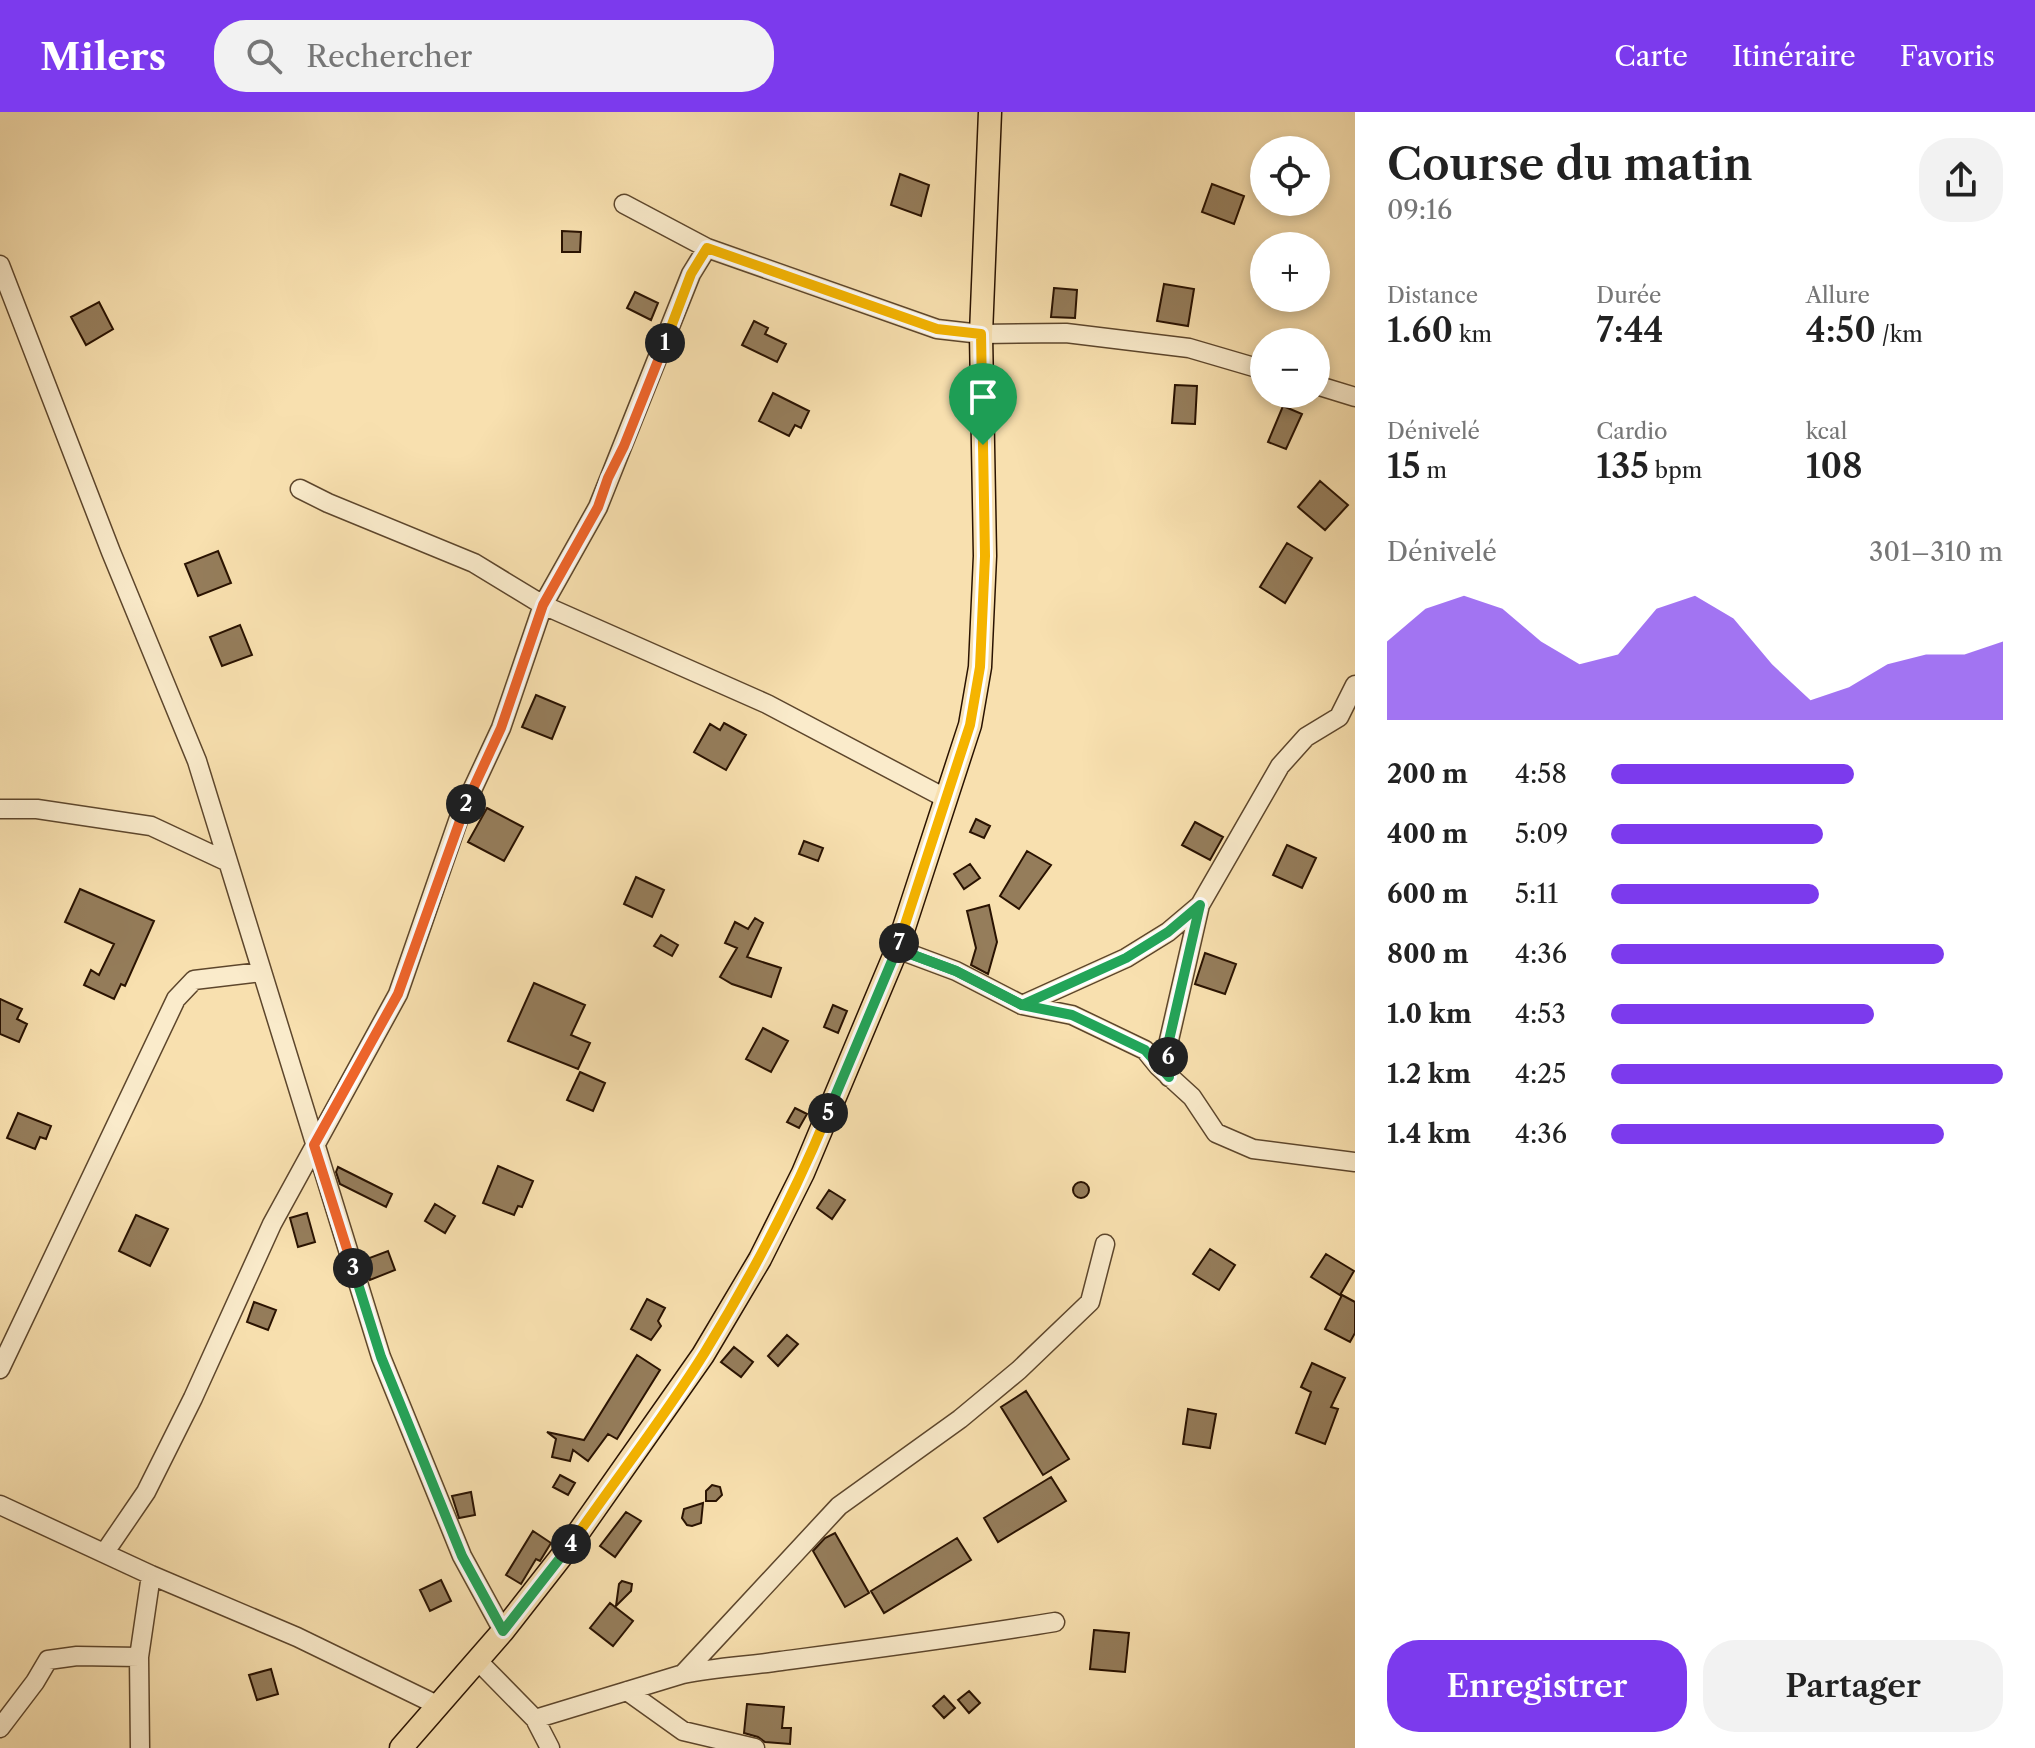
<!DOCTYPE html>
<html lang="fr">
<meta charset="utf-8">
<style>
:root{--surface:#fff;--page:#f2f2f2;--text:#222;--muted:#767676;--accent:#7c3aed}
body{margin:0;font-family:"Libre Caslon Text",serif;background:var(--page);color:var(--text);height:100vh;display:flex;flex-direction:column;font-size:30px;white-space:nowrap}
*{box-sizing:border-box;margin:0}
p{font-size:26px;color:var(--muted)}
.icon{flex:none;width:44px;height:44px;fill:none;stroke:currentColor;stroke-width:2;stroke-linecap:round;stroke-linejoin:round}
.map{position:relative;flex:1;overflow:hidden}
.drawer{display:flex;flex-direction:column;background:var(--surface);width:680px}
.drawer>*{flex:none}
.controls{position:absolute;left:1250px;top:24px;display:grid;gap:16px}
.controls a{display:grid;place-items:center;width:80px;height:80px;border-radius:50%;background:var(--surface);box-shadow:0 4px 12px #0003;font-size:40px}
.pin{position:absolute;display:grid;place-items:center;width:68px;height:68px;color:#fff;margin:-82px -34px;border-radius:50% 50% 50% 0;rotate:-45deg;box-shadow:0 0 8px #0007}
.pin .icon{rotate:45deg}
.km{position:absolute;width:40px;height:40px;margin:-20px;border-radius:50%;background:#222;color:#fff;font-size:22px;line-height:40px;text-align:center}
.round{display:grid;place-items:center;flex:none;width:84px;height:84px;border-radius:32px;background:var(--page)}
.headline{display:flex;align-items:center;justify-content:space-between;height:136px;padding:0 32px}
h1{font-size:44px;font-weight:600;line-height:60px}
.figures{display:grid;grid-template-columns:repeat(3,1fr);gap:12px;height:136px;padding:8px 32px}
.figures div{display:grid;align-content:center}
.figures b{font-size:34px;font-weight:600}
.figures small{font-size:22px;font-weight:400}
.figures p{font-size:22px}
.chart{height:224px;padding:16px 32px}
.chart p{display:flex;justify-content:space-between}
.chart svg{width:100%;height:144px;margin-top:8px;fill:var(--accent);opacity:.7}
.button{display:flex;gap:16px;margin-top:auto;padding:16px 32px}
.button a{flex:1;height:92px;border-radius:32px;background:var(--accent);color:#fff;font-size:32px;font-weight:600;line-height:92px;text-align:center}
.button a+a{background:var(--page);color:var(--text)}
ul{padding:0 32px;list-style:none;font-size:26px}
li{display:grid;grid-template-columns:128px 96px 1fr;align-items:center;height:60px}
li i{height:20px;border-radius:10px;background:var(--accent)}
header{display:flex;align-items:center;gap:48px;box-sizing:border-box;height:112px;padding:0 40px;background:var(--accent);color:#fff}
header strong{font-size:38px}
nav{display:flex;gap:44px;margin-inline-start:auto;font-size:28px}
.search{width:560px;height:72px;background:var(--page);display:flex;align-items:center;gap:20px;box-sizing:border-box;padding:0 28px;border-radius:32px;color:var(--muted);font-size:30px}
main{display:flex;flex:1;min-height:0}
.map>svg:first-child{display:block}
.building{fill:#957d5b;stroke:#291201;stroke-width:2}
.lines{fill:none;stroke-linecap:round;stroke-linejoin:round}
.minor-casing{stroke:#5d462c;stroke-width:21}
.major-casing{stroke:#291201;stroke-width:25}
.minor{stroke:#faebcb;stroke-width:18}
.major{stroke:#f8e0af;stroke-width:22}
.split-1-casing{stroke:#fff;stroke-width:16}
.split-2-casing{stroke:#fff;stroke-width:16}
.split-3-casing{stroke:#fff;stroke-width:16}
.split-4-casing{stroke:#fff;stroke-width:16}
.split-5-casing{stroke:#fff;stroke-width:16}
.split-6-casing{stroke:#fff;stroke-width:16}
.split-7-casing{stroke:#fff;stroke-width:16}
.split-8-casing{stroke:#fff;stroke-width:16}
.split-1{stroke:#f5b400;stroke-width:10}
.split-2{stroke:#f0652b;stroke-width:10}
.split-3{stroke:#f0652b;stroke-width:10}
.split-4{stroke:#22a559;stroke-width:10}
.split-5{stroke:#f5b400;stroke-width:10}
.split-6{stroke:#22a559;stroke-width:10}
.split-7{stroke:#22a559;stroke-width:10}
.split-8{stroke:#f5b400;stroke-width:10}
</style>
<header>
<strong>Milers</strong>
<div class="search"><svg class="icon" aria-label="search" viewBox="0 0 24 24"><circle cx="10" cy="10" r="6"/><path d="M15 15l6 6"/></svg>Rechercher</div>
<nav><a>Carte</a><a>Itinéraire</a><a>Favoris</a></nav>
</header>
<main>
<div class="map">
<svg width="1355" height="1636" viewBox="0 0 1355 1636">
<rect width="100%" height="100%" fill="#f8e0af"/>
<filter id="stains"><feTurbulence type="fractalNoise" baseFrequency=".0025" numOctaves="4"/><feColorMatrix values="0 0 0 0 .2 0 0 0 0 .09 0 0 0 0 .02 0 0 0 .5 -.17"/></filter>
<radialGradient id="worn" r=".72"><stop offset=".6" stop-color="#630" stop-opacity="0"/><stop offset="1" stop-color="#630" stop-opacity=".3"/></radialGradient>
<path class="building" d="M 900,62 L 929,73 L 921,104 L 891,93 Z
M 1212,72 L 1244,84 L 1234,112 L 1202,100 Z
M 562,119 L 581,120 L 580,140 L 562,140 Z
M 1164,172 L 1194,177 L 1188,214 L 1157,209 Z
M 1054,176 L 1077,178 L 1075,206 L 1051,205 Z
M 635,180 L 658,191 L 651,208 L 627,196 Z
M 99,190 L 113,217 L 86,233 L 71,205 Z
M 754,209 L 768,216 L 765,222 L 786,232 L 777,250 L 742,233 Z
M 1175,273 L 1197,274 L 1195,312 L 1172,311 Z
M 773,281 L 809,299 L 801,316 L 795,313 L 789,324 L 759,309 Z
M 1283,294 L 1302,302 L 1286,337 L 1268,330 Z
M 1320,369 L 1348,393 L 1325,418 L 1298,395 Z
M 1287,431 L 1312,446 L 1285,491 L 1260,475 Z
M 218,439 L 231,471 L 198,484 L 185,452 Z
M 240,513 L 252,543 L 222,554 L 210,525 Z
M 536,583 L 565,595 L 552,627 L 522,615 Z
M 724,611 L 746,623 L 726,658 L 694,640 L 710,612 L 720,618 Z
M 487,696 L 523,715 L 504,749 L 468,730 Z
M 976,707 L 990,714 L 984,726 L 970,720 Z
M 1195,710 L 1223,725 L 1210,748 L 1182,733 Z
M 804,729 L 823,736 L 818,749 L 799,742 Z
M 1287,733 L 1316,746 L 1302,776 L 1273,763 Z
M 1027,739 L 1051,753 L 1019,797 L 1000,784 Z
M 970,752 L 980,766 L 964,777 L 954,762 Z
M 636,765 L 664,778 L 652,805 L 624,792 Z
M 80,777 L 154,809 L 125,874 L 121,872 L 114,887 L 84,873 L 91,858 L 99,863 L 114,832 L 65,810 Z
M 989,793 L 997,830 L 988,862 L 971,853 L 976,836 L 967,799 Z
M 755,806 L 763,811 L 747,845 L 781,856 L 771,885 L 732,872 L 720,865 L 737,836 L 725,831 L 735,810 L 748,817 Z
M 661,823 L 678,833 L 672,844 L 654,834 Z
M 1205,841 L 1236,852 L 1225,882 L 1195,872 Z
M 534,871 L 585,893 L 571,923 L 590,931 L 578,957 L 508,929 Z
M 0,887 L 22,897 L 17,907 L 27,912 L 19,930 L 0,922 Z
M 833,893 L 847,899 L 838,921 L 824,915 Z
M 763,916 L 788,929 L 771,960 L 746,947 Z
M 580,960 L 605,971 L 593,999 L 567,988 Z
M 795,996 L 807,1002 L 799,1016 L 787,1010 Z
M 18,1001 L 51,1014 L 46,1027 L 40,1025 L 35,1037 L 7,1026 Z
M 498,1054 L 533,1069 L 522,1095 L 518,1094 L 514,1103 L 483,1091 Z
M 338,1055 L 392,1082 L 386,1095 L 340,1072 L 336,1060 Z
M1073 1078a8 8 0 1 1 16 0a8 8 0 1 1-16 0Z
M 829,1078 L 845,1088 L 832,1107 L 817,1096 Z
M 435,1092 L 455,1104 L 445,1121 L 425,1109 Z
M 307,1101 L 315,1130 L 298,1135 L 290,1106 Z
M 136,1103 L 168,1117 L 150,1154 L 119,1139 Z
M 1210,1137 L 1235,1153 L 1219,1178 L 1193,1162 Z
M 388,1139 L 395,1158 L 370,1168 L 364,1148 Z
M 1326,1142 L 1354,1159 L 1340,1183 L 1311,1165 Z
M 1342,1183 L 1355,1190 L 1355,1221 L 1350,1230 L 1325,1217 Z
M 647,1187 L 665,1196 L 658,1209 L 661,1214 L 651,1228 L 631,1217 Z
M 254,1190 L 276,1198 L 268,1218 L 247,1210 Z
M 787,1223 L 798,1232 L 778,1254 L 768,1244 Z
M 734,1235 L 753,1250 L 741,1265 L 721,1250 Z
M 637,1243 L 660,1258 L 617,1327 L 608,1322 L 588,1349 L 573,1338 L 570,1349 L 552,1345 L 556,1327 L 547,1320 L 584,1328 Z
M 1312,1251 L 1345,1266 L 1331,1295 L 1338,1297 L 1325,1332 L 1296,1321 L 1311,1280 L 1301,1275 Z
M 1026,1279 L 1069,1347 L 1043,1363 L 1001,1295 Z
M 1188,1297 L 1216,1302 L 1210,1336 L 1183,1332 Z
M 560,1363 L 575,1371 L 568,1383 L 553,1375 Z
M 1051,1365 L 1066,1389 L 998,1430 L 984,1406 Z
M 712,1373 L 720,1375 L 722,1383 L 716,1389 L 706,1389 L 706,1379 Z
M 471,1380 L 475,1403 L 459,1406 L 452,1384 Z
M 703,1391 L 701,1411 L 692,1414 L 687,1413 L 682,1406 L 684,1397 Z
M 626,1400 L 641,1409 L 615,1445 L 600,1434 Z
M 533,1419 L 551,1431 L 540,1449 L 536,1447 L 521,1472 L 506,1463 Z
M 835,1421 L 869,1481 L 845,1495 L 813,1439 L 825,1426 Z
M 957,1426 L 971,1448 L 884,1501 L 871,1479 Z
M 441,1468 L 451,1489 L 430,1499 L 420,1478 Z
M 622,1469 L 632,1472 L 631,1479 L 616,1494 L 619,1472 Z
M 610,1491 L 633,1509 L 613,1534 L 590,1516 Z
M 1094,1518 L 1129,1521 L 1125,1560 L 1090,1557 Z
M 271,1557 L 278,1582 L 257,1588 L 249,1563 Z
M 969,1579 L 980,1591 L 969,1601 L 958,1588 Z
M 944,1584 L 955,1596 L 944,1606 L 933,1594 Z
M 747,1592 L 784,1595 L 782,1616 L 791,1616 L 790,1632 L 765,1630 L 758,1625 L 744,1621 Z"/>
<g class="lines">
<defs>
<path id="minor" d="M 624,92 L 707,136 L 937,217 L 981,222 L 1066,221 L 1189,236 L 1264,258
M 0,153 L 111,440 L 197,649 L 381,1245 L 462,1444 L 503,1519
M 1316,273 L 1355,285
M 300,377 L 328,391 L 474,451 L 543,493 L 767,592 L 947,687
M 0,697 L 37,697 L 151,714 L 228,750
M 897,837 L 956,859 L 1022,893 L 1072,903 L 1145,938 L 1158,954 L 1192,985 L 1216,1021 L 1253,1037 L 1355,1050
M 1022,893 L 1126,846 L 1168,820 L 1200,793
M 1169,965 L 1167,937 L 1200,793 L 1280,654 L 1306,625 L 1339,605 L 1355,573
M 0,1257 L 176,887 L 194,868 L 261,860
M 0,1393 L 151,1463 L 297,1525 L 437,1593
M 105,1440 L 146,1380 L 193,1286 L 272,1112 L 398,882 L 459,706 L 501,616 L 543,493 L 598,395 L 691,162 L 707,136
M 477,1548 L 535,1607 L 550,1636
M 683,1562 C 716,1555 748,1554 781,1549 C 872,1537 964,1525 1055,1510
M 627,1579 L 683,1619 L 755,1636
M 535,1607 L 683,1562 L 839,1394 L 960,1307 L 1019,1258 L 1090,1190 L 1105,1132
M 0,1616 L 35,1570 L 48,1548 L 77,1544 L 139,1545
M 140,1636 L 139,1545 L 151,1463"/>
<path id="major" d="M 401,1636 L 503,1519 L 564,1441 L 703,1243 L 760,1147 L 803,1061 L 897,837 L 970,613 L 980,555 L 985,444 L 981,222 L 990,0"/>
</defs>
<use href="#minor" class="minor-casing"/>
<use href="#major" class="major-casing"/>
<use href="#minor" class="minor"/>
<use href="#major" class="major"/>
</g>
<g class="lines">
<defs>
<path id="split-1" d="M 665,231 L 691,162 L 707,136 L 937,217 L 981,222 L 983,333"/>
<path id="split-2" d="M 466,692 L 501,616 L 543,493 L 598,395 L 608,366 L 624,334 L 665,231"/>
<path id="split-3" d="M 353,1156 L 314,1033 L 398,882 L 466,692"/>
<path id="split-4" d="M 353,1156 L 381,1245 L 462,1444 L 503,1519 L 571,1432"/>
<path id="split-5" d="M 571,1432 C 615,1368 664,1306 705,1240 C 752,1163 794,1084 828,1001"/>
<path id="split-6" d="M 828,1001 L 897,837 L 956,859 L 1022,893 L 1072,903 L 1145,938 L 1169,965 L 1168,945"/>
<path id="split-7" d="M 899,831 L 897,837 L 956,859 L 1022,893 L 1126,846 L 1168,820 L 1200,793 L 1167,937 L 1168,945"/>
<path id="split-8" d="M 899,831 L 970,613 L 980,555 L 985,444 L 983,333"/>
</defs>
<use href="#split-1" class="split-1-casing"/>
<use href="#split-2" class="split-2-casing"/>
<use href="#split-3" class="split-3-casing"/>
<use href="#split-4" class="split-4-casing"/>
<use href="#split-5" class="split-5-casing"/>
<use href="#split-6" class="split-6-casing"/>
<use href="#split-7" class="split-7-casing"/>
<use href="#split-8" class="split-8-casing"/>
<use href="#split-1" class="split-1"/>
<use href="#split-2" class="split-2"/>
<use href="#split-3" class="split-3"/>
<use href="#split-4" class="split-4"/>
<use href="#split-5" class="split-5"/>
<use href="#split-6" class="split-6"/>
<use href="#split-7" class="split-7"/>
<use href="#split-8" class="split-8"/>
</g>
<rect width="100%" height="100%" filter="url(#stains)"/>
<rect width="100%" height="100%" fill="url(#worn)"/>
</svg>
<div class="controls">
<a><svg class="icon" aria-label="locate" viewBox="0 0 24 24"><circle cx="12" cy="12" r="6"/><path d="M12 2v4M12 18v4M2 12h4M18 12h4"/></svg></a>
<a>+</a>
<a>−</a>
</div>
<div class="pin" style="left:983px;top:333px;background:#1e9e55"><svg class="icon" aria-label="arrive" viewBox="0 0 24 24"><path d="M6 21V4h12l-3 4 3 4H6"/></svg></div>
<b class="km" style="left:665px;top:231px">1</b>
<b class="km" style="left:466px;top:692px">2</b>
<b class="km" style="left:353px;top:1156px">3</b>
<b class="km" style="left:571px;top:1432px">4</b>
<b class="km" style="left:828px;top:1001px">5</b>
<b class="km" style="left:1168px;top:945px">6</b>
<b class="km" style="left:899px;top:831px">7</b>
</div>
<section class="drawer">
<div class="headline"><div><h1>Course du matin</h1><p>09:16</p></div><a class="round"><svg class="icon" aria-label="share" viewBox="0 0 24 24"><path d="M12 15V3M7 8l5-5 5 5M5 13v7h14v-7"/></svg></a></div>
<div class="figures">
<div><p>Distance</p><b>1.60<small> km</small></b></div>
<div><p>Durée</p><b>7:44</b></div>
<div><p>Allure</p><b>4:50<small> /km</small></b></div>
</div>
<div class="figures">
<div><p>Dénivelé</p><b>15<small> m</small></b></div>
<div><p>Cardio</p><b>135<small> bpm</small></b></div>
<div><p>kcal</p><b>108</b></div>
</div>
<div class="chart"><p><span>Dénivelé</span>301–310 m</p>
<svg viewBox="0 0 160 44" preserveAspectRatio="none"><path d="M0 44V20L10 10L20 6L30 10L40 20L50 27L60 24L70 10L80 6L90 13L100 27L110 38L120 34L130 27L140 24L150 24L160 20V44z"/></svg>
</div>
<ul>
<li><b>200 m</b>4:58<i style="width:62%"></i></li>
<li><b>400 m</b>5:09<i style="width:54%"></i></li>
<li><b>600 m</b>5:11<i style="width:53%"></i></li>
<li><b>800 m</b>4:36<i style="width:85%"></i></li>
<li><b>1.0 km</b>4:53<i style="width:67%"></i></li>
<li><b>1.2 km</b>4:25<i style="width:100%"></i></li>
<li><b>1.4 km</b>4:36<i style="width:85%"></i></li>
</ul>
<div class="button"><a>Enregistrer</a><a>Partager</a></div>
</section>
</main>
